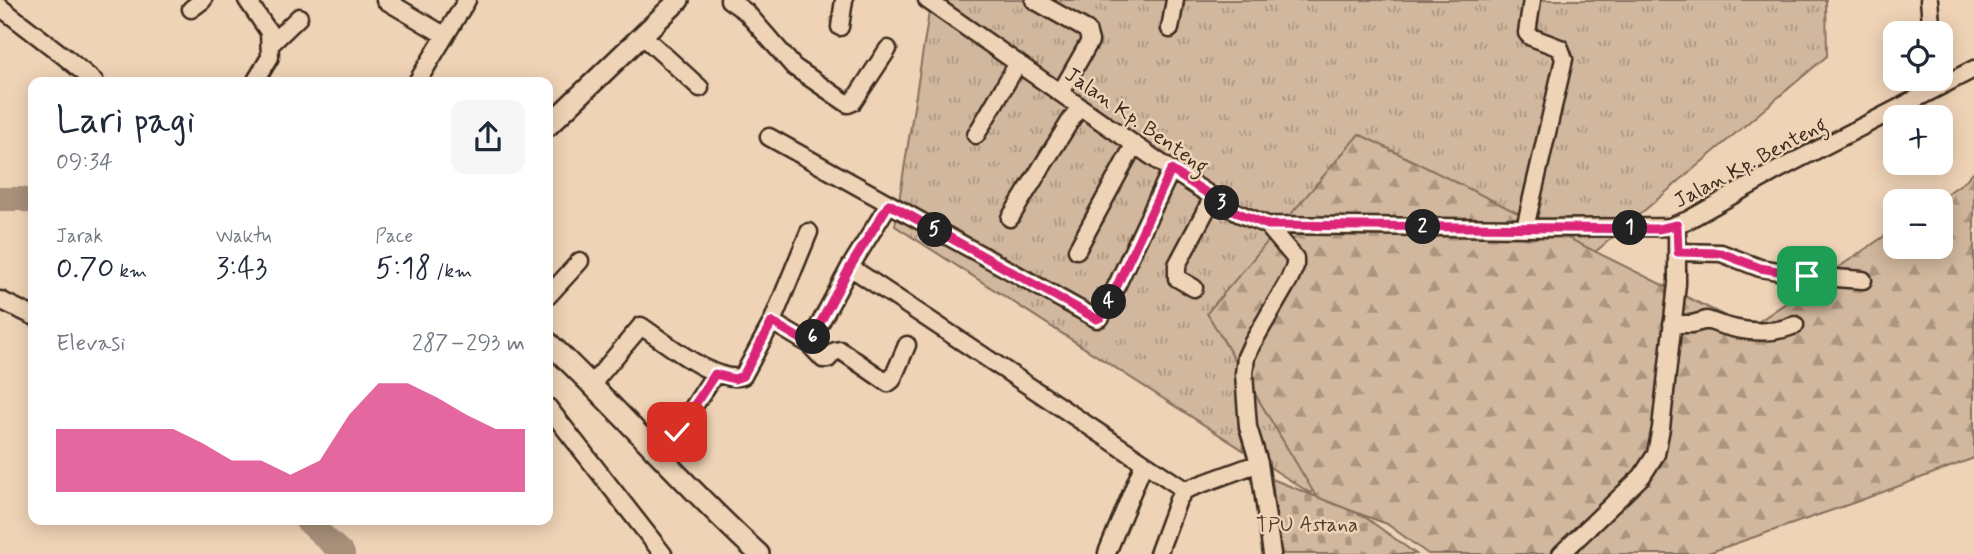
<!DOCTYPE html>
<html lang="id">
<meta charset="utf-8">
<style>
:root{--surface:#fff;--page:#f6f6f7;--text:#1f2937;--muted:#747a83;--accent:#db2777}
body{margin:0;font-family:Mynerve,sans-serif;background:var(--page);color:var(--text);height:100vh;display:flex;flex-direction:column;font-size:26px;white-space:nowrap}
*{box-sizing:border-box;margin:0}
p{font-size:23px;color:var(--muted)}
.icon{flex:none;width:38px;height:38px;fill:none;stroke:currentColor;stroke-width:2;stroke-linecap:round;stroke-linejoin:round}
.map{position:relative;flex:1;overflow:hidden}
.panel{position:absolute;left:28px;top:77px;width:525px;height:448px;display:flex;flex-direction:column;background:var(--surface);border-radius:14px;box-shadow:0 4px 18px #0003}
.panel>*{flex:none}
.fabs{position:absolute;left:1883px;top:21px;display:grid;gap:14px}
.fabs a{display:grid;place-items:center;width:70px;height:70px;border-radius:14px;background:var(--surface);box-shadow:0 4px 18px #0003;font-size:35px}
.pin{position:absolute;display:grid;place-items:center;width:60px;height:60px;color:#fff;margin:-30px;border-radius:14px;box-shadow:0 4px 10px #0006}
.km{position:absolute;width:35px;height:35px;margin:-18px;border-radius:50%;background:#222;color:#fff;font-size:19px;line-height:35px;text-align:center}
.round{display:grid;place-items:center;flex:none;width:74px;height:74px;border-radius:14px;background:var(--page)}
.headline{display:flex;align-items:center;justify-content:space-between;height:119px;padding:0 28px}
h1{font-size:38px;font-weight:600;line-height:52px}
.metrics{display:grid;grid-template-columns:repeat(3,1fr);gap:10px;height:119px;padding:7px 28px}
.metrics div{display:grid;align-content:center}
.metrics b{font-size:30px;font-weight:600}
.metrics small{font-size:19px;font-weight:400}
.metrics p{font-size:19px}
.chart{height:196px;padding:14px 28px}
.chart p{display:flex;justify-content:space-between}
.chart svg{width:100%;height:126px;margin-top:7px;fill:var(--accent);opacity:.7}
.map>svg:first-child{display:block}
.grass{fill:url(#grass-tufts);stroke:#86705e;stroke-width:2}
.forest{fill:url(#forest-firs);stroke:#86705e;stroke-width:2}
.cemetery{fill:url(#cemetery-stones);stroke:#86705e;stroke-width:2}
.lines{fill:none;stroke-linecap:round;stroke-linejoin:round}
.river{stroke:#a8907a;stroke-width:24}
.minor-casing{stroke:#3b2a1e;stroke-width:21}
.major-casing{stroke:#3b2a1e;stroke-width:24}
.minor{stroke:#efd3b6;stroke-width:16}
.major{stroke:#efd3b6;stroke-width:19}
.route-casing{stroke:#fff;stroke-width:14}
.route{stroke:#db2777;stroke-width:9}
.labels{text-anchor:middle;stroke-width:5;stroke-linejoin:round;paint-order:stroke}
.street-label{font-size:21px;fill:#3b2a1e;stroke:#efd3b6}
.park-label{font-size:21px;fill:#523f31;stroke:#efd3b6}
</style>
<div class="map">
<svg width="1974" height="554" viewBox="0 0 1974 554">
<defs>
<pattern id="grass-tufts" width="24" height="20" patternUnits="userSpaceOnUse" patternTransform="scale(1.75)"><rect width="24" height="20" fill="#d1b79d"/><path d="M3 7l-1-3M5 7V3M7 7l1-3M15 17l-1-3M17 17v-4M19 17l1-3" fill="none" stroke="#ab957f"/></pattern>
<pattern id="forest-firs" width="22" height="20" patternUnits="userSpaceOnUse" patternTransform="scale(1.75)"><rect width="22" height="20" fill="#d1b79d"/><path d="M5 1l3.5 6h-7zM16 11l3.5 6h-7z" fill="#ab957f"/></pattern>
<pattern id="cemetery-stones" width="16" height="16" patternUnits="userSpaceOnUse" patternTransform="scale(1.75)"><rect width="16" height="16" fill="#d1b79d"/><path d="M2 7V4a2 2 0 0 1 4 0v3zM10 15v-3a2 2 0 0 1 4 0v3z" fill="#ab957f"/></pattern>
</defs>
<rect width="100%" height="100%" fill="#efd3b6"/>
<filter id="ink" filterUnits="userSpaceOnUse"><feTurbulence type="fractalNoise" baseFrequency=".0143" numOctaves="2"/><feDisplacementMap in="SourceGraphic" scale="14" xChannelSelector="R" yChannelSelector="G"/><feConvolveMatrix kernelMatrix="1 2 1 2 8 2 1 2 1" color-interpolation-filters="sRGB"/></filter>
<g filter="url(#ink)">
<path class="grass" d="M 931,0 L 1826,0 L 1827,56 L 1310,493 L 895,226 Z"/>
<path class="forest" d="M 1359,134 L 1749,328 L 1895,229 L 1895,247 L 1941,247 L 1941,201 L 1936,201 L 1964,182 L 1974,171 L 1974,458 L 1856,502 L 1705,554 L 1428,554 L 1387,524 L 1317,498 L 1207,313 Z"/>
<path class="cemetery" d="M 1272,479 L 1362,515 L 1416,554 L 1281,554 Z"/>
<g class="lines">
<path class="river" d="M 0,199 L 21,199 L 33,202
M 306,520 L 343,554"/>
<defs>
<path id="minor" d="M 247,0 L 269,32 L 270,57 L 255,82
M 385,0 L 444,35
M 729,0 L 746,12 L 794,67 L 848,104 L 853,102 L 888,49
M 927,0 L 1171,170 L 1238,213 L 1267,225 L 1525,228 L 1669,227 L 1688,220 L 1774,172 L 1974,69
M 1034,0 L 1087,30 L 1090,41 L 1061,92
M 1929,0 L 1932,33
M 0,7 L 65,57 L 95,82
M 191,9 L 203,0
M 840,27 L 844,0
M 1170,29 L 1175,0
M 643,36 L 700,88
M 270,45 L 299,17
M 417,82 L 467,0
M 976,135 L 1018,63
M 769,137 L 1097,319 L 1101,317 L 1106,308 L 1171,170
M 1010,218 L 1079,107
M 1267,225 L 1295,258 L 1295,266 L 1289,280 L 1252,344 L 1246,357 L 1244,374 L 1248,427 L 1259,463 L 1272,554
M 1525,228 L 1564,59 L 1560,48 L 1531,37 L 1527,33 L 1532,0
M 1077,250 L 1134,145
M 1678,252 L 1721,253 L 1760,268 L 1807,276 L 1863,280
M 850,267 L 1185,490
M 1194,288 L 1177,278 L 1177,265 L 1213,197
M 548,296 L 580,261
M 0,300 L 33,316
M 772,322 L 809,344 L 823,359 L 828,359 L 835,351 L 840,350 L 888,383 L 892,380 L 907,345
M 1672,324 L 1692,324 L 1707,320 C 1735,331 1766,337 1795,325
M 809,344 L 850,267 L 889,204
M 592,384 L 641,326 C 664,341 716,385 743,376 L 772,322 L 809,232
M 548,407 L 663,554
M 657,453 L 677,432 L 715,374
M 1107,553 L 1144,463
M 1158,554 L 1178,500 L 1185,490 L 1259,463
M 1561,554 L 1642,476 L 1656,454 L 1661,428 L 1677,284 L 1677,225"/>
<path id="major" d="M 548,126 L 679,0
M 548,342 C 620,410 685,487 759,554"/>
</defs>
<use href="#minor" class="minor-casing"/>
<use href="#major" class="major-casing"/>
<use href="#minor" class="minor"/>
<use href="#major" class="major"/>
</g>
</g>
<g class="lines" filter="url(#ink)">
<defs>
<path id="route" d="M 677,432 L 715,374 L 734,379 L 743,376 L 772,322 L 809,344 L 850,267 L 889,204 L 1097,319 L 1101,317 L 1106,309 L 1171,170 L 1238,213 L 1268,225 L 1658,229 L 1677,225 L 1678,252 L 1721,253 L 1760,268 L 1807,276"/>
</defs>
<use href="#route" class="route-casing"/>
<use href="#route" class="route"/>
</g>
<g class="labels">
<g class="street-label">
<text transform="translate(1137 120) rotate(35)" y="7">Jalan Kp. Benteng</text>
<text transform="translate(1750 162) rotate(-28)" y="7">Jalan Kp. Benteng</text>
</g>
<g class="park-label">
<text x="1307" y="531">TPU Astana</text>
</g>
</g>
</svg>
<div class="fabs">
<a><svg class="icon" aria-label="locate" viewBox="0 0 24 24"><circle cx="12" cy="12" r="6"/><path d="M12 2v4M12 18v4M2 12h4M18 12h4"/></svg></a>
<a>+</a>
<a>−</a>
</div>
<div class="pin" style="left:1807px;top:276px;background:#1e9e55"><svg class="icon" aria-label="arrive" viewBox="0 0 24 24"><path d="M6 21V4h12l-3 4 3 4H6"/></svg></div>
<div class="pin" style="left:677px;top:432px;background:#d93025"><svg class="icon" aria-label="check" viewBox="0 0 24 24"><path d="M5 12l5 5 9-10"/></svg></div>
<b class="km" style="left:1630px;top:228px">1</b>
<b class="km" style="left:1423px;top:227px">2</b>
<b class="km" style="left:1222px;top:203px">3</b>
<b class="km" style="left:1109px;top:302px">4</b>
<b class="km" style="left:935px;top:230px">5</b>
<b class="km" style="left:813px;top:337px">6</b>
<section class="panel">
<div class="headline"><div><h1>Lari pagi</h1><p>09:34</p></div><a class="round"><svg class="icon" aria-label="share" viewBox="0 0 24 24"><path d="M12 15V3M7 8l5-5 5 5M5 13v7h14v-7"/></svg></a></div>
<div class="metrics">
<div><p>Jarak</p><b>0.70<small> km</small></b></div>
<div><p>Waktu</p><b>3:43</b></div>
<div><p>Pace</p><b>5:18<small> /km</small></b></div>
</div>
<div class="chart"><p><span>Elevasi</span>287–293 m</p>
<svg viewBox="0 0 160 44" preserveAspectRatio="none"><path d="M0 44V22L10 22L20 22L30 22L40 22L50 27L60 33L70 33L80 38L90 33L100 17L110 6L120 6L130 11L140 17L150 22L160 22V44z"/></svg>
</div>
</section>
</div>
